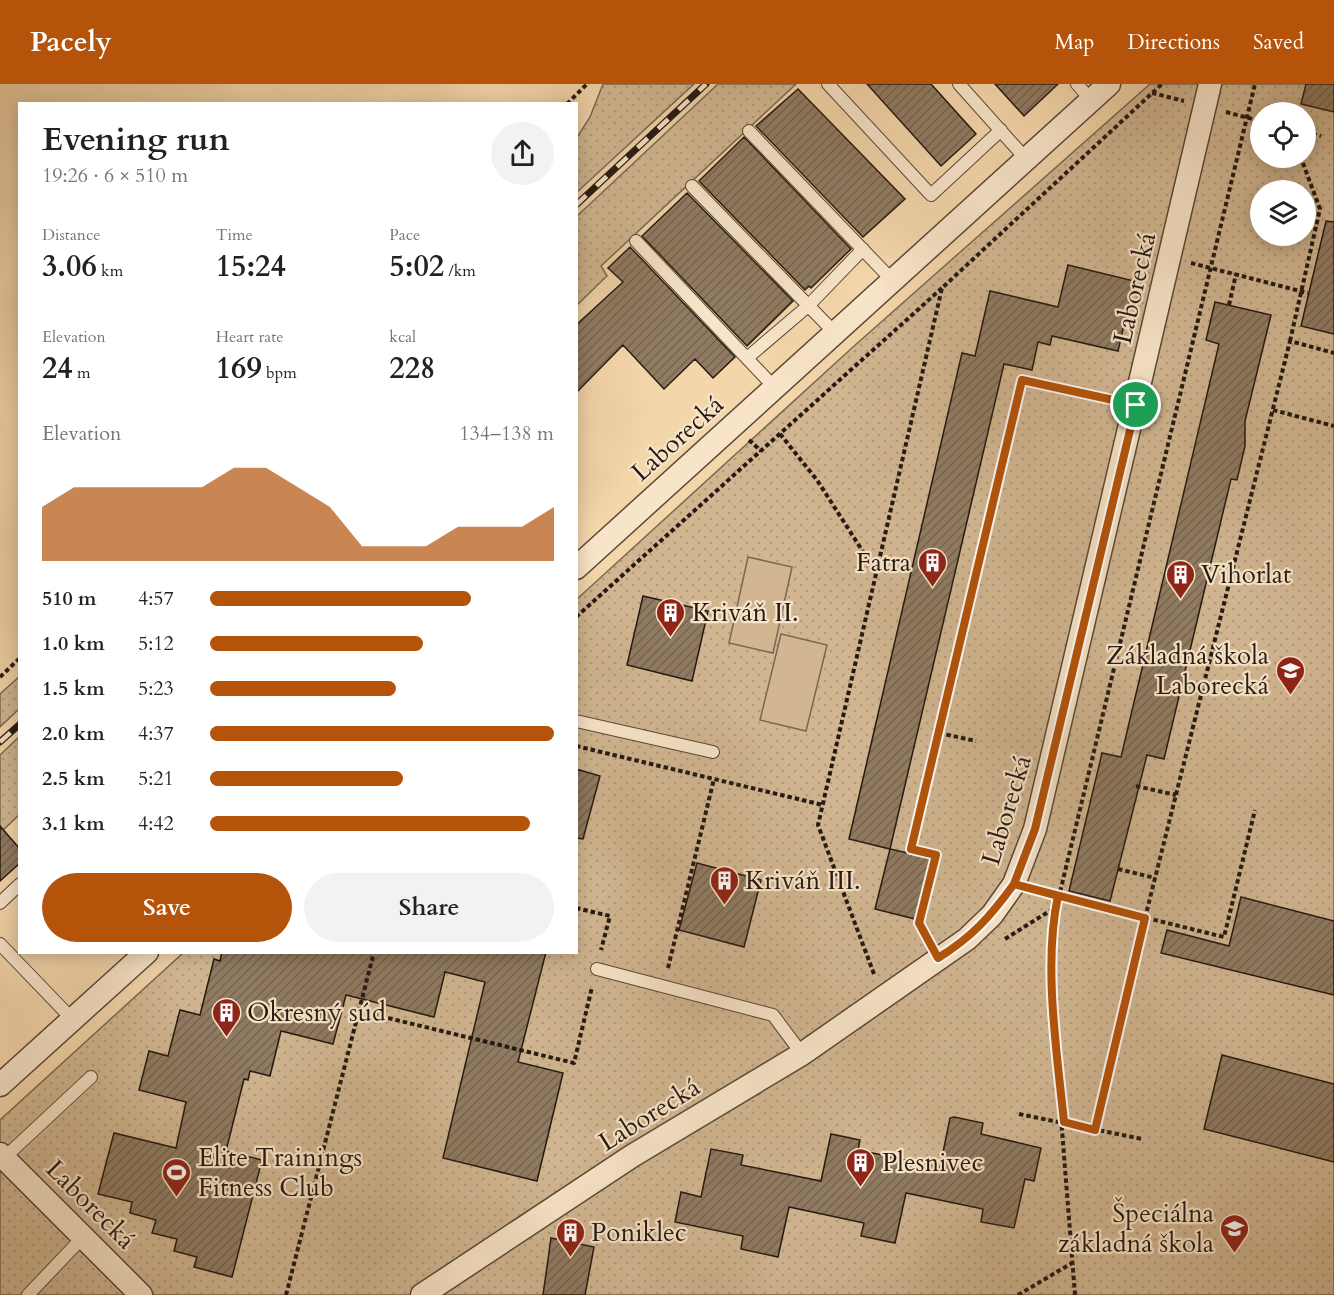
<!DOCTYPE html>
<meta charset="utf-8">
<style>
:root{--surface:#fff;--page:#f2f2f2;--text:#222;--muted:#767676;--accent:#b45309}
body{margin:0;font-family:Cardo,serif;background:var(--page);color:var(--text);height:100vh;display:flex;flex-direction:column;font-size:22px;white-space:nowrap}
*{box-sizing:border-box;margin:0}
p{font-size:20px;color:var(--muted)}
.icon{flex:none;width:33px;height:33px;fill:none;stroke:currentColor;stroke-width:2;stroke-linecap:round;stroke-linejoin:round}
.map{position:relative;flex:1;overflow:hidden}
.details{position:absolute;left:18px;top:18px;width:560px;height:852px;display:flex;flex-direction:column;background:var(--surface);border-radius:0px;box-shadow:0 3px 15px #0003}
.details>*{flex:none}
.tools{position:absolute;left:1250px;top:18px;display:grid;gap:12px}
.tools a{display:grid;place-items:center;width:66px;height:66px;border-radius:50%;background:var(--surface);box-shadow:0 3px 15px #0003;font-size:30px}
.pin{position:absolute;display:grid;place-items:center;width:51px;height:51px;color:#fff;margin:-26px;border:3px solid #fff;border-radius:50%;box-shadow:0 2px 6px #0007}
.round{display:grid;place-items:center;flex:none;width:63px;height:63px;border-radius:32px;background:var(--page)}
.headline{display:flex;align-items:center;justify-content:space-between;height:102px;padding:0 24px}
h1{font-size:33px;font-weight:800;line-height:45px}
.figures{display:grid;grid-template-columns:repeat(3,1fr);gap:9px;height:102px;padding:6px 24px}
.figures div{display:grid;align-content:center}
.figures b{font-size:30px;font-weight:800}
.figures small{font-size:16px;font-weight:400}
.figures p{font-size:16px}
.chart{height:168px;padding:12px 24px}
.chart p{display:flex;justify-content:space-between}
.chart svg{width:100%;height:108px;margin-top:6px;fill:var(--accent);opacity:.7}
.action{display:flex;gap:12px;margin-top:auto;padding:12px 24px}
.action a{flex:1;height:69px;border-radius:36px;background:var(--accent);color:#fff;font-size:24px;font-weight:800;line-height:69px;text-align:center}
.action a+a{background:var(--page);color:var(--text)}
ul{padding:0 24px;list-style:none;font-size:20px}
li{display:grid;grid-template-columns:96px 72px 1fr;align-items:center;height:45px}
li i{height:15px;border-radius:8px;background:var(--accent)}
header{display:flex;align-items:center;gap:36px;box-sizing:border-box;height:84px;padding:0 30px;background:var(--accent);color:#fff}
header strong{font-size:28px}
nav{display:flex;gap:33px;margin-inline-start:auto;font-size:21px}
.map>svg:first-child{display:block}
.grass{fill:url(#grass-dots);stroke:#7a6852;stroke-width:1.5;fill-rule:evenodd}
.garden{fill:#d1b691;stroke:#7a6852;stroke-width:1.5}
.building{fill:url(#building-hatch);stroke:#241912;stroke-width:1.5}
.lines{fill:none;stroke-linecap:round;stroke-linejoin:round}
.lane-casing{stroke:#584838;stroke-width:14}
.street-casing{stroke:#584838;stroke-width:25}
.path{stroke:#241912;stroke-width:4;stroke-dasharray:4.5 3;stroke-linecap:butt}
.lane{stroke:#f8e4c8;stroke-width:12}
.street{stroke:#f8e4c8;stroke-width:22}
.rail-casing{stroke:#241912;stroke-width:7}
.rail{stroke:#f8e4c8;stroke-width:4.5;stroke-dasharray:14;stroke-linecap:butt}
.route-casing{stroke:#fff;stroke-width:12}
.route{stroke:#b45309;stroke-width:8}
.labels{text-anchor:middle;stroke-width:4.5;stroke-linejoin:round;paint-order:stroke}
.street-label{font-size:26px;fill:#241912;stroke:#f8e4c8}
.poi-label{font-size:26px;fill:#241912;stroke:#f8e4c8;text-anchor:start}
</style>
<header>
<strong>Pacely</strong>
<nav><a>Map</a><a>Directions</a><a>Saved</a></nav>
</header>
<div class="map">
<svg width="1334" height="1211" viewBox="0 0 1334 1211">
<defs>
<pattern id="grass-dots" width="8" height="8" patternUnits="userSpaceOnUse" patternTransform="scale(1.5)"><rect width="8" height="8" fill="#d1b691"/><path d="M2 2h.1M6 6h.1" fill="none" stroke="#b39c7c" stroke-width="1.8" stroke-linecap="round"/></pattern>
<pattern id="building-hatch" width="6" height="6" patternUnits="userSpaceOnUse" patternTransform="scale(1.5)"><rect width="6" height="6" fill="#907b62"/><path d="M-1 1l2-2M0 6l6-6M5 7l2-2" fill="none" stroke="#75644f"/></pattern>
</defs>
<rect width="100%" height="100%" fill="#f4d6ab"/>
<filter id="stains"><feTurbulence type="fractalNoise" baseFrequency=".00333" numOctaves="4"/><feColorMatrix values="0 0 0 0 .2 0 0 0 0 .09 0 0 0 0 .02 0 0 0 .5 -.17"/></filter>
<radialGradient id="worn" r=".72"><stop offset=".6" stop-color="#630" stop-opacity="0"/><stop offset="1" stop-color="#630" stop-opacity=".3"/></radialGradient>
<path class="grass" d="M 603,0 L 694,0 L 576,109 L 576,55 L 590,33 Z
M 718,0 L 796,0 L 601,182 L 607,192 L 576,222 L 576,133 Z
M 1150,0 L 1334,0 L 1334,1211 L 0,1211 L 0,1036 L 183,869 L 576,868 L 576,516 L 853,263 ZM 1260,28 L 1305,28 L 1305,74 L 1260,74 ZM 1260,106 L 1305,106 L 1305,152 L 1260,152 Z
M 19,593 L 19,625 L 0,643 L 0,610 Z
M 19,653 L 19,731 L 0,749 L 0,671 Z"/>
<path class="garden" d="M 748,473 L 792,483 L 773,569 L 729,559 Z
M 781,550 L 827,561 L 806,647 L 760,636 Z"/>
<path class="building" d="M 867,0 L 931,0 L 976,50 L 941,82 Z
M 995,0 L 1058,0 L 1024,32 Z
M 1306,0 L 1334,0 L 1334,28 L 1301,20 Z
M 798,5 L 905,115 L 863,153 L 756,42 Z
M 744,53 L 851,165 L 811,204 L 809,202 L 805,206 L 699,97 Z
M 687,109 L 793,217 L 747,262 L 642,152 Z
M 1326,137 L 1334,138 L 1334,250 L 1301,242 Z
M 630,163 L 735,273 L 713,294 L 695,275 L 664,305 L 623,261 L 576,309 L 576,241 L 623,198 L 608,184 Z
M 1068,181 L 1134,197 L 1118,267 L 1052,252 L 1050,261 L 1038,258 L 1032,286 L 1004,280 L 890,765 L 849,755 L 962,269 L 975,272 L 990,207 L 1058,223 Z
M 1215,218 L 1271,231 L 1245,337 L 1245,362 L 1237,396 L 1231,395 L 1164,675 L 1147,671 L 1110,817 L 1069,807 L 1102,669 L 1121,673 L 1219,260 L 1206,256 Z
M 643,512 L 708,527 L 692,597 L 627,581 Z
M 576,685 L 600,692 L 583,755 L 576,754 Z
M 0,742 L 20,765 L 20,779 L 0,797 Z
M 890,765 L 930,774 L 915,835 L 875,825 Z
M 697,779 L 761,796 L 744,863 L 679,846 Z
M 1241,813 L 1334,837 L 1334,911 L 1161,869 L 1167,846 L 1229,862 Z
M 222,868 L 546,868 L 518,978 L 563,989 L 537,1097 L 443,1074 L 485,898 L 445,888 L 434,933 L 346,911 L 333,960 L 281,947 L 270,992 L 250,987 L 248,996 L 244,995 L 226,1067 L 262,1076 L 232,1193 L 194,1183 L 197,1173 L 174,1167 L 177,1155 L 152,1149 L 156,1136 L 130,1129 L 132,1118 L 98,1110 L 114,1049 L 176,1064 L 186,1018 L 139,1006 L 149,967 L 168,972 L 180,926 L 200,931 L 214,875 L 220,877 Z
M 1222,971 L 1334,1000 L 1334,1078 L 1204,1045 Z
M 954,1033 L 983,1039 L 981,1050 L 1041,1064 L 1034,1097 L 1025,1095 L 1014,1144 L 981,1138 L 983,1125 L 906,1109 L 895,1159 L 861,1152 L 864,1139 L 789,1123 L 778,1173 L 741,1165 L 743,1152 L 675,1138 L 681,1108 L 701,1113 L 711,1065 L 743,1071 L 741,1081 L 821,1097 L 831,1050 L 860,1056 L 858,1066 L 940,1083 L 950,1034 Z
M 551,1154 L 594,1163 L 585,1211 L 543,1211 Z"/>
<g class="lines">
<defs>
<path id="lane" d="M 828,0 L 931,111 L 1001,46
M 959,0 L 1027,76
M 1077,0 L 1091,16
M 749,47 L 893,197
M 692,102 L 835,249
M 636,157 L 775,304
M 747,274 L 808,222 L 863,165
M 576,637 L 713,668
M 0,819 L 20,800
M 0,860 L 72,935
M 597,885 L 773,931 L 802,970
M 4,1074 L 91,993
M 28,1211 L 83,1153"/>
<path id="street" d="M 576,484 L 1109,0
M 0,1001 L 147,868
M 0,1070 L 141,1211
M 422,1211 L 632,1072 L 802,970 L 967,855 L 992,831 L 1014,800 L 1035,745 L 1210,0"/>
</defs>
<use href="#lane" class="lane-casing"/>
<use href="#street" class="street-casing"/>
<path class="path" d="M 1152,9 L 1184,17
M 567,20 L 587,0
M 1226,28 L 1260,37
M 1305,48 L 1321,52
M 1191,179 L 1308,209
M 1229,221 L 1236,190
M 1290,257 L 1320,125 L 1301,74
M 1273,326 L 1334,342
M 780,350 L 817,396 L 876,488
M 749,356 L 761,367
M 576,533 L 942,204
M 0,593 L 20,574
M 939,649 L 976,657
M 576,662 L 714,695
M 1136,702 L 1176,711
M 1118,785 L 1155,794
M 1037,807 L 1224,853 L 1255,726
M 576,824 L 610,832 L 601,866
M 928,855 L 919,839 L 936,771 L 911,765 L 1022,296 L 1112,316
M 1005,855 L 1056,823
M 668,884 L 714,695 L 823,721
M 874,890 L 818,741 L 942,204 L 1162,0
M 359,927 L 574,979 L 592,903
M 1019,1030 L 1142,1055
M 1095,1046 L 1145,834 L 1290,257 L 1334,269
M 286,1211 L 374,868
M 1018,1211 L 1072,1179
M 1075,1211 L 1052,919 L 1055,829 L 1255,0"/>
<use href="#lane" class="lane"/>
<use href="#street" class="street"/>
<defs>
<path id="rail" d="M 576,121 L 706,0
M 0,658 L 20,640"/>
</defs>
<use href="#rail" class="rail-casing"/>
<use href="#rail" class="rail"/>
</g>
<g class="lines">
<defs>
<path id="route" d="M 1136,321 L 1035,745 L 1014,800 L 1145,834 L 1095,1046 L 1064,1038 C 1057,969 1043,880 1058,812 L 1014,800 C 990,833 972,853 938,874 L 919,839 L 936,771 L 911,765 L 1022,296 L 1136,321"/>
</defs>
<use href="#route" class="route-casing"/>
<use href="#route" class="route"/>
</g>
<defs>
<symbol id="building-pin" viewBox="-11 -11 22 30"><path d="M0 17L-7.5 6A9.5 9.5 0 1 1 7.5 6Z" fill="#8f2418" stroke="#f8e4c8"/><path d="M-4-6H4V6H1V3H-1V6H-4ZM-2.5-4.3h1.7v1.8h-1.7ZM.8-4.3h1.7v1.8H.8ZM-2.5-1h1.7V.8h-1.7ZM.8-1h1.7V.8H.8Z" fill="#fff"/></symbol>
<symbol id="school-pin" viewBox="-11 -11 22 30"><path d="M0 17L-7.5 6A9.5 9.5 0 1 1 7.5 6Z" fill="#8f2418" stroke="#f8e4c8"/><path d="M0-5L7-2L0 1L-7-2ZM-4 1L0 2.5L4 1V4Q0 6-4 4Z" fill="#fff"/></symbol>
<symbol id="stadium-pin" viewBox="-11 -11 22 30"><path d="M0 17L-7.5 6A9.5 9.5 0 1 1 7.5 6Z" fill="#8f2418" stroke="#f8e4c8"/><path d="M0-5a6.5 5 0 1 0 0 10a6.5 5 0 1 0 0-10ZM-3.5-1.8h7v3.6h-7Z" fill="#fff"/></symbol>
</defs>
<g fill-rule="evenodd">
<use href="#building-pin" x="916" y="462" width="33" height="45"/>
<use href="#building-pin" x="1164" y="474" width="33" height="45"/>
<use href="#building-pin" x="654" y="512" width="33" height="45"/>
<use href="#school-pin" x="1274" y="570" width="33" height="45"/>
<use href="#building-pin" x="708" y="780" width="33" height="45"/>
<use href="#building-pin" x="210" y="912" width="33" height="45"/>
<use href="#building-pin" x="844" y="1062" width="33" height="45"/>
<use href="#stadium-pin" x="160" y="1072" width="33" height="45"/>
<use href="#school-pin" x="1218" y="1128" width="33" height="45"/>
<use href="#building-pin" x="554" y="1132" width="33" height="45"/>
</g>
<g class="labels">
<g class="street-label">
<text transform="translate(1134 204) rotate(-77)" y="9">Laborecká</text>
<text transform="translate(677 354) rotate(-42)" y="9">Laborecká</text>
<text transform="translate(1006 726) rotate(-73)" y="9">Laborecká</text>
<text transform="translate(649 1030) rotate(-32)" y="9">Laborecká</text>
<text transform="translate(91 1120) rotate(45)" y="9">Laborecká</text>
</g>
<g class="poi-label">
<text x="911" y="487" text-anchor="end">Fatra</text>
<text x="1201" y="499">Vihorlat</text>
<text x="692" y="537">Kriváň II.</text>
<text x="1269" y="580" text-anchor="end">Základná škola<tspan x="1269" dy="30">Laborecká</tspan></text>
<text x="745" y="805">Kriváň III.</text>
<text x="247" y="937">Okresný súd</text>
<text x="198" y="1082">Elite Trainings<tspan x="198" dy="30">Fitness Club</tspan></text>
<text x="882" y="1087">Plesnivec</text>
<text x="1214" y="1138" text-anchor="end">Špeciálna<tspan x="1214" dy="30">základná škola</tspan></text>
<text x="591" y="1157">Poniklec</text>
</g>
</g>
<rect width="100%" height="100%" filter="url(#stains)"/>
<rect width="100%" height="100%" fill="url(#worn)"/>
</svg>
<div class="tools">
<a><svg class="icon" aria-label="locate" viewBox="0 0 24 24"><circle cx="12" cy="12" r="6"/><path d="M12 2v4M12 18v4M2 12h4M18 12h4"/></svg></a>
<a><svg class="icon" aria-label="layers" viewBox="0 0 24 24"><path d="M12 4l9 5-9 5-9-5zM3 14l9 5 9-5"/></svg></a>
</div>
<div class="pin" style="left:1136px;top:321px;background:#1e9e55"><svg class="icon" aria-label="arrive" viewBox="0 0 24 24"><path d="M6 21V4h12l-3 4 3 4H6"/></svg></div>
<section class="details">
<div class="headline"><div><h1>Evening run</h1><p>19:26 · 6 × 510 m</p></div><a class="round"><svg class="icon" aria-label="share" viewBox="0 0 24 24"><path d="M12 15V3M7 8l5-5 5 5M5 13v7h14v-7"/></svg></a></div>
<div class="figures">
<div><p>Distance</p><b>3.06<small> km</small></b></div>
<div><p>Time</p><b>15:24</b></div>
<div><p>Pace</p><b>5:02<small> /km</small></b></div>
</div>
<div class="figures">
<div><p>Elevation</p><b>24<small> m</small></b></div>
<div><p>Heart rate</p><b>169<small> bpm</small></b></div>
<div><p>kcal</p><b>228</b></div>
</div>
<div class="chart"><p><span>Elevation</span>134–138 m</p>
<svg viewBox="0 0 160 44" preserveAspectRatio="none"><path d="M0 44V22L10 14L20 14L30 14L40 14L50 14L60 6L70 6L80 14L90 22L100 38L110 38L120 38L130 30L140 30L150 30L160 22V44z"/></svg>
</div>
<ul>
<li><b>510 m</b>4:57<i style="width:76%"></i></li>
<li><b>1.0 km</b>5:12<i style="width:62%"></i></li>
<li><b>1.5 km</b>5:23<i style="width:54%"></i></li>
<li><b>2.0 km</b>4:37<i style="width:100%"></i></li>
<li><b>2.5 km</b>5:21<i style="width:56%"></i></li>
<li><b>3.1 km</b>4:42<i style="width:93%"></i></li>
</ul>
<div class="action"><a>Save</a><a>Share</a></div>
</section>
</div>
